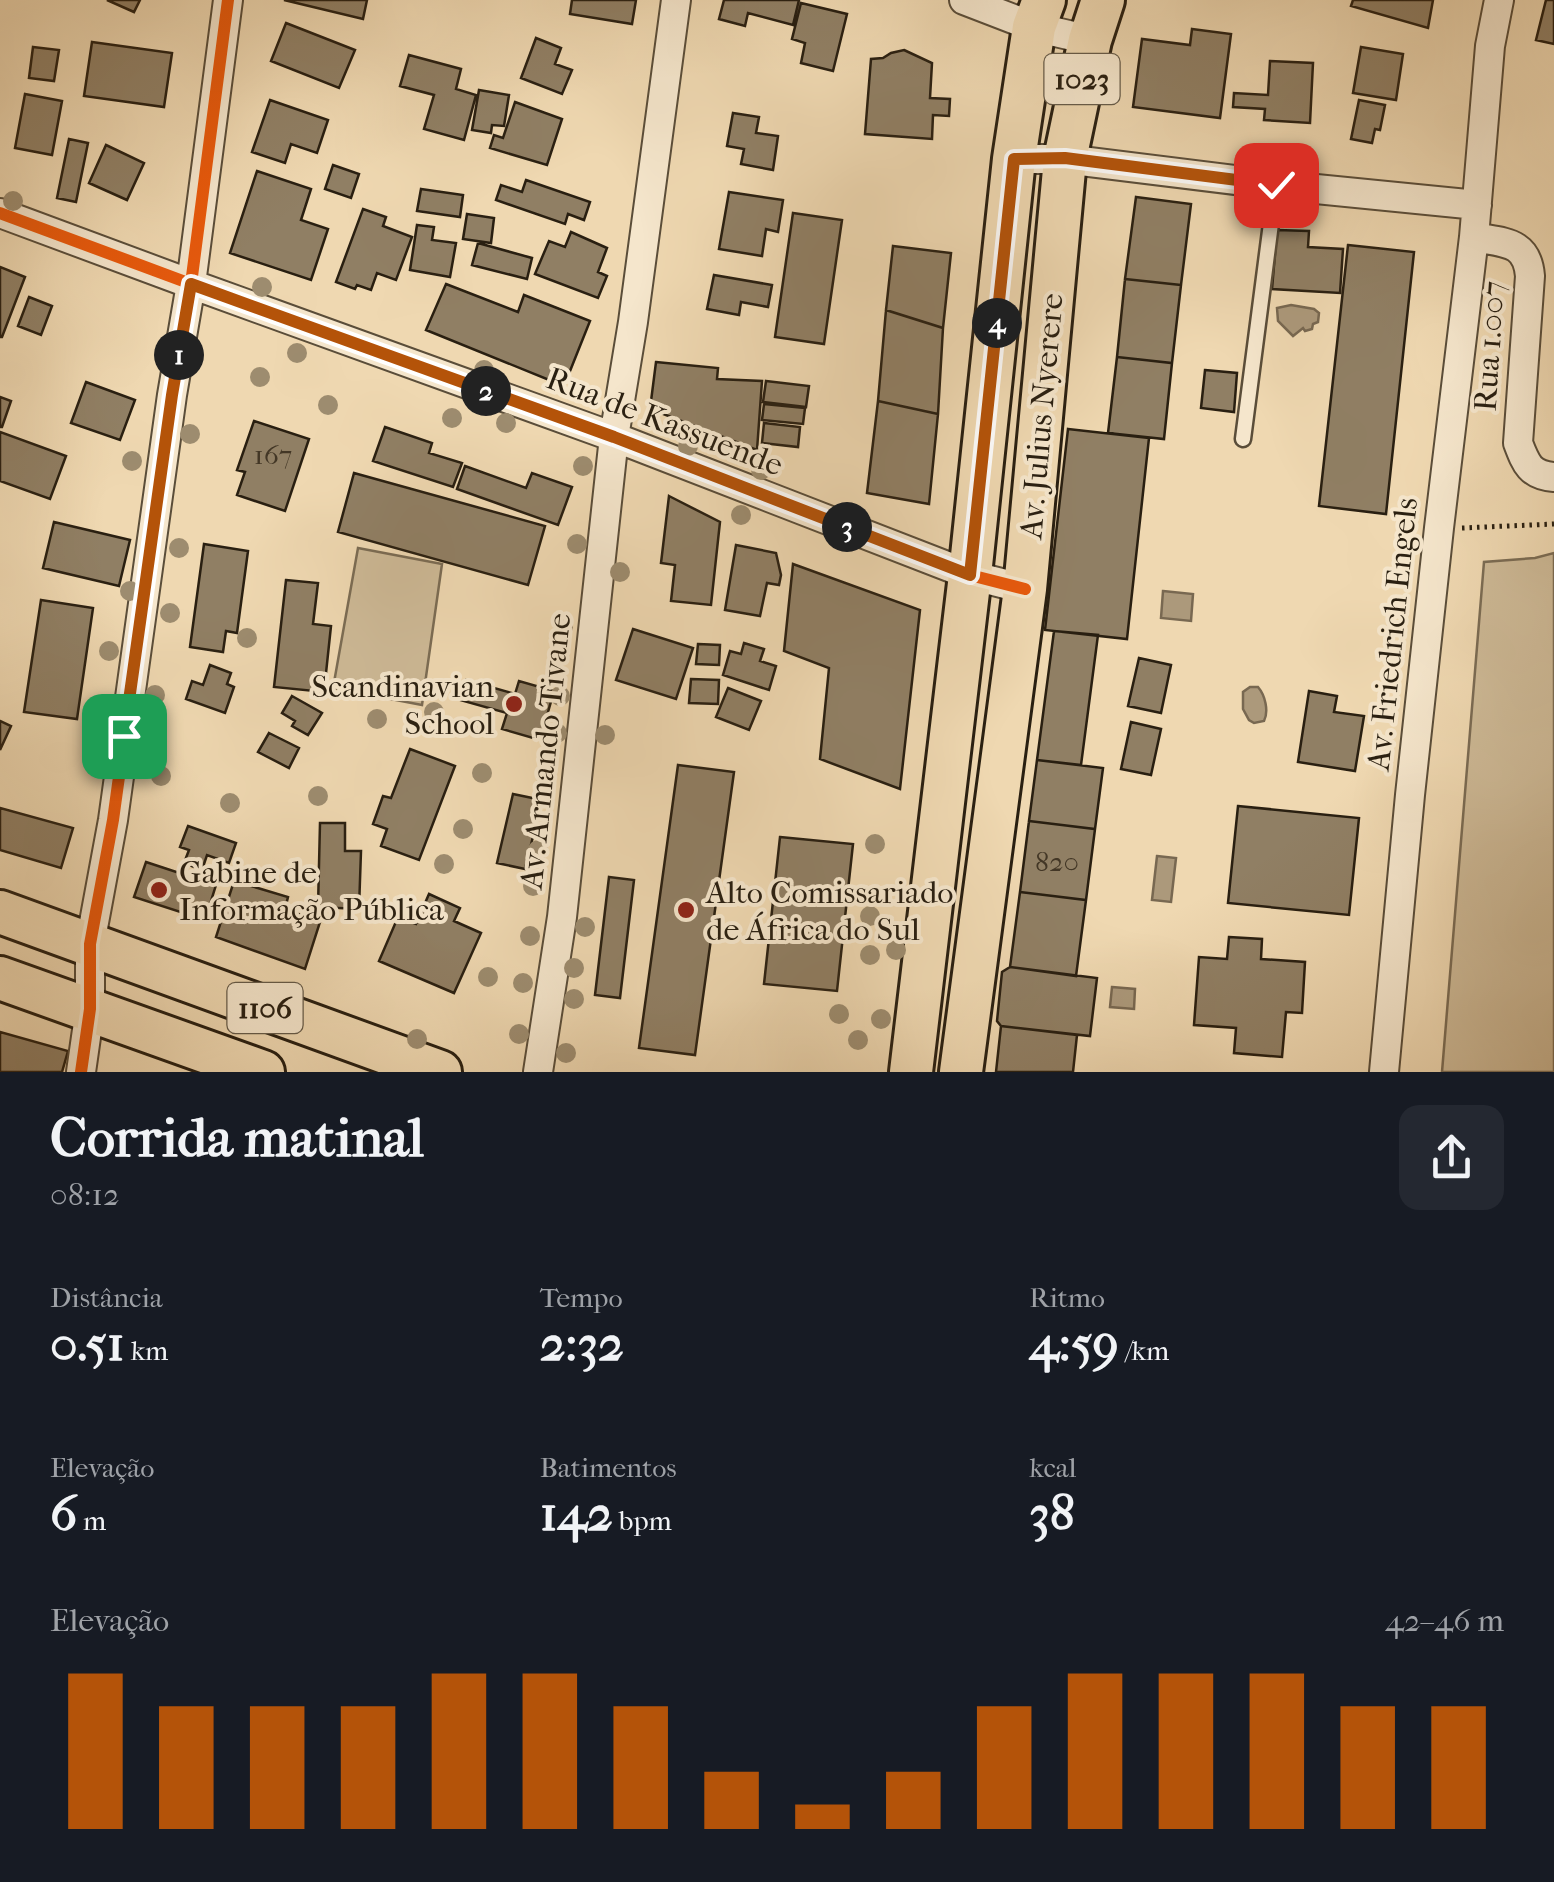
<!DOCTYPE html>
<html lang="pt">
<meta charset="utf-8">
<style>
:root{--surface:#171b24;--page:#242831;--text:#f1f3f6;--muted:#9ea1a6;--accent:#b45309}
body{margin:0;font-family:"IM FELL French Canon",serif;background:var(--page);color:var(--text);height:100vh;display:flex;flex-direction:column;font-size:38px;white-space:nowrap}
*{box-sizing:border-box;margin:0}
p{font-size:32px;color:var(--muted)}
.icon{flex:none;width:55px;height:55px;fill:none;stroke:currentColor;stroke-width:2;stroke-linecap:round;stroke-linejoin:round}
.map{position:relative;height:1072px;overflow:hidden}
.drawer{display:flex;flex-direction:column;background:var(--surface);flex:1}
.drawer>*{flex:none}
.pin{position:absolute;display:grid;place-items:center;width:85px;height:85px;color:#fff;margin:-42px;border-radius:20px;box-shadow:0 5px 15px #0006}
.km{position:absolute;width:50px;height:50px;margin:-25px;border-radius:50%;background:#222;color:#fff;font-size:28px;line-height:50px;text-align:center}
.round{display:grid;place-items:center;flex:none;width:105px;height:105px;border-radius:20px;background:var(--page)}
.overview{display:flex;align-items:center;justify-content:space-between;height:170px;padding:0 50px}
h1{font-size:55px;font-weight:700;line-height:75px}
.figures{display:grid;grid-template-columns:repeat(3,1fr);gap:15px;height:170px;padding:10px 50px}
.figures div{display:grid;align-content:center}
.figures b{font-size:50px;font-weight:700}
.figures small{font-size:28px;font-weight:400}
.figures p{font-size:28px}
.chart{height:280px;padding:20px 50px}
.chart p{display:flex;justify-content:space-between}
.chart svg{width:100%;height:180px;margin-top:10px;stroke:var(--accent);stroke-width:6}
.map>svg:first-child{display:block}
.green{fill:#cdb996;stroke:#7b6c54;stroke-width:2.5}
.water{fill:#ac997b;stroke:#786851;stroke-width:2.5}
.building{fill:#907f64;stroke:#291f11;stroke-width:2.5}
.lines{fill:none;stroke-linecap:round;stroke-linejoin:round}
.lane-casing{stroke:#5a4d39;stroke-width:19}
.street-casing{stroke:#5a4d39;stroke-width:32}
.primary-casing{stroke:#291f11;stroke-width:48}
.path{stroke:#291f11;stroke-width:5;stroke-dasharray:2.5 5;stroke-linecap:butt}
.lane{stroke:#f5e6cc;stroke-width:14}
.street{stroke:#f5e6cc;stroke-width:28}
.primary{stroke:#efd8b1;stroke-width:42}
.cycleway-casing{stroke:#f5e6cc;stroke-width:19}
.cycleway{stroke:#e8590c;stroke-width:12}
.tree{fill:#9d8c6f}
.route-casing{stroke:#fff;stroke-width:20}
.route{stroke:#b45309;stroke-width:12}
.poi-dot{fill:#8f2418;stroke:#f5e6cc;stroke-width:4}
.labels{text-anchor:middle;stroke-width:8;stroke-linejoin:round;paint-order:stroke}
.number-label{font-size:28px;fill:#433726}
.shield{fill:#f5e6cc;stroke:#665b49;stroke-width:2.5}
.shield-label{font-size:30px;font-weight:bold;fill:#291f11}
.street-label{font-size:32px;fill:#291f11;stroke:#f5e6cc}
.poi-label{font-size:32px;fill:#291f11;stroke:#f5e6cc;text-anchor:start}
</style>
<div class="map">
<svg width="1554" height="1072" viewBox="0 0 1554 1072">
<rect width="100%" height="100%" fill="#efd8b1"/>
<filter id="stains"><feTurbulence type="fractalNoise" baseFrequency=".002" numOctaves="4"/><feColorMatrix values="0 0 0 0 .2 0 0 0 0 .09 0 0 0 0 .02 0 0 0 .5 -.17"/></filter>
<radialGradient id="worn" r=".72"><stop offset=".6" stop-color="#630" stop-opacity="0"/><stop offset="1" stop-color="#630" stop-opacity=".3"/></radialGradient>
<path class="green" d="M 358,548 L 442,564 L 422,705 L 333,688 Z
M 1554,553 L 1554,1072 L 1442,1072 L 1484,562 L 1535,558 Z"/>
<path class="water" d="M 1291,305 L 1314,309 L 1319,313 L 1318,322 L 1313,324 L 1312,329 L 1305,331 L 1303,328 L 1293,336 L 1278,321 L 1277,308 Z
M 1163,591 L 1193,594 L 1191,621 L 1161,618 Z
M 1250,687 L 1258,687 C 1265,695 1269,711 1264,721 L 1254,723 L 1249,720 L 1243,709 L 1243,692 Z
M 1157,856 L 1176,858 L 1171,902 L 1152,900 Z
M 1112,987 L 1135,989 L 1134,1009 L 1110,1007 Z"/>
<path class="building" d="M 107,0 L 140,0 L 134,12 Z
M 284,0 L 367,0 L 363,19 Z
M 572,0 L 636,0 L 632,24 L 570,14 Z
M 724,0 L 799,0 L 793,25 L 748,13 L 745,26 L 719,19 Z
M 1353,0 L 1433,0 L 1428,28 L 1351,6 Z
M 1546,0 L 1554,0 L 1554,44 L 1536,40 Z
M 801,3 L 847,14 L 833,71 L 801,63 L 805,43 L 792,39 Z
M 286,23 L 355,50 L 339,88 L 271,61 Z
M 1192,29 L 1231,34 L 1220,118 L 1133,107 L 1142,39 L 1190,45 Z
M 536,38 L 561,48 L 555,64 L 572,70 L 562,94 L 521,78 Z
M 92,42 L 172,53 L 164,107 L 84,96 Z
M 33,47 L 59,50 L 54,81 L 29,78 Z
M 1361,47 L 1403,54 L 1396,100 L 1353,93 Z
M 904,50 L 932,63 L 930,98 L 950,99 L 949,116 L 933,115 L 932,139 L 865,134 L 871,59 L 883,58 L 891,53 Z
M 409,55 L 461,69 L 456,89 L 476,95 L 464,140 L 424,129 L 434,95 L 400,86 Z
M 1270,61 L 1313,63 L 1310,123 L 1264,120 L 1265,109 L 1233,107 L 1234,93 L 1268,95 Z
M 479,90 L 509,95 L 504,126 L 492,125 L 491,133 L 472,130 Z
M 25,94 L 62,101 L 52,155 L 15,148 Z
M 270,100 L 328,120 L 317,153 L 291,144 L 285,163 L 252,152 Z
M 1359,100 L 1385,105 L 1380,130 L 1375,129 L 1372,143 L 1351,139 Z
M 515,102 L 562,119 L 547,165 L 490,148 L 494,135 L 503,138 Z
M 733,113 L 759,117 L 756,133 L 778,136 L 773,170 L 741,164 L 744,149 L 727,146 Z
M 69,139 L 88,143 L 76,202 L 57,198 Z
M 106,145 L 144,163 L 127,200 L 89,183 Z
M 333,165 L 359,174 L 351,198 L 325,189 Z
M 257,171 L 311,189 L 301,220 L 328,229 L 311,280 L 230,253 Z
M 526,180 L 590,202 L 584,220 L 568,214 L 565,224 L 496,200 L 501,185 L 522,192 Z
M 421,189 L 463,195 L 460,217 L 417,211 Z
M 729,192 L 783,200 L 778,232 L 766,229 L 762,256 L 719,249 Z
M 1136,197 L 1191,204 L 1181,285 L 1125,279 Z
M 363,209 L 386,217 L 383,226 L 412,237 L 396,280 L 377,273 L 371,290 L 357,285 L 355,289 L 336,282 Z
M 793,213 L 842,220 L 824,344 L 775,337 Z
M 467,214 L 494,218 L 491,243 L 463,239 Z
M 417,225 L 434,227 L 432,240 L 456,243 L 450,277 L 410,270 Z
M 1277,230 L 1309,231 L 1308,247 L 1343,249 L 1340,293 L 1272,289 Z
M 571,232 L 607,248 L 598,272 L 607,276 L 598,298 L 535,274 L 549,241 L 565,247 Z
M 478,243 L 532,258 L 527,279 L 472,265 Z
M 1348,245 L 1414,252 L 1386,514 L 1319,506 Z
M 893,246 L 951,253 L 943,328 L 886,310 Z
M 0,267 L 25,277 L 2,337 L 0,337 Z
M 714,275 L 772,285 L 768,307 L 741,302 L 739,315 L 707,309 Z
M 1125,279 L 1181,285 L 1172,363 L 1117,357 Z
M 446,284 L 518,312 L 524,295 L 590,321 L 564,386 L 426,330 Z
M 29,297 L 52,306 L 41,335 L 18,326 Z
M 886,310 L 943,328 L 938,414 L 878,401 Z
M 1117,357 L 1172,363 L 1164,439 L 1108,433 Z
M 656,362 L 718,368 L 717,379 L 762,381 L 757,450 L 650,409 Z
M 1205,370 L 1237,373 L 1234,412 L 1201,408 Z
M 766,381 L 809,386 L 806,407 L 763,402 Z
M 86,382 L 135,400 L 120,440 L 71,423 Z
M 0,397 L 11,401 L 2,427 L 0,427 Z
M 878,401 L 938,414 L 929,504 L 867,493 Z
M 764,404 L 805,408 L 803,424 L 762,420 Z
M 254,421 L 309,439 L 285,511 L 237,495 L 245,472 L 237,470 Z
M 764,423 L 800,427 L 798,447 L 762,443 Z
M 385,427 L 432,443 L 429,453 L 462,463 L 453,487 L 373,461 Z
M 1068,429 L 1149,438 L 1127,639 L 1045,630 Z
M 0,432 L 66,456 L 50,499 L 0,481 Z
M 465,466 L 526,488 L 532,473 L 572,487 L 558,525 L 457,489 Z
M 354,473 L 545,526 L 528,585 L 338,532 Z
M 669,496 L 720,522 L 711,605 L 671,601 L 675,565 L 661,563 Z
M 54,522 L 130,540 L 119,586 L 43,568 Z
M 204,544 L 248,551 L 237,633 L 226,631 L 223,652 L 190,647 Z
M 736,545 L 776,553 L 781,575 L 779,585 L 767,583 L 760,616 L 725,610 Z
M 793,564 L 920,610 L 900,789 L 820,759 L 829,668 L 784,651 Z
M 286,580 L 318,583 L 313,624 L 331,626 L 324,692 L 274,687 Z
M 41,600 L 93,608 L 77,719 L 24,712 Z
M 633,629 L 693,648 L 676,699 L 616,680 Z
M 1054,631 L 1098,635 L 1081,765 L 1037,760 Z
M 744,643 L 764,649 L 760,661 L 776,666 L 769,690 L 723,675 L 730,651 L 741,654 Z
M 698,644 L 720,645 L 719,665 L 696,664 Z
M 1139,658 L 1171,665 L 1161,713 L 1128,706 Z
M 210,665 L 231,673 L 227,684 L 234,687 L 225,713 L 186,699 L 192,681 L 203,685 Z
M 691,679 L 719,680 L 718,704 L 689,703 Z
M 466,680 L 515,694 L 519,681 L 554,691 L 540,740 L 502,729 L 507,713 L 460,700 Z
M 728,688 L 761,701 L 749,730 L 716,717 Z
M 1309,691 L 1337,696 L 1334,712 L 1364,716 L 1355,771 L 1298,762 Z
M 292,696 L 322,713 L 308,735 L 292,726 L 295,721 L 282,713 Z
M 0,721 L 11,726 L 0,750 Z
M 1131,722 L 1161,729 L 1151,775 L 1121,769 Z
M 269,733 L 299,748 L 289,768 L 258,752 Z
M 410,749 L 455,766 L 419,860 L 381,846 L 387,829 L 373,824 L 383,796 L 391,798 Z
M 1037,760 L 1103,768 L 1095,829 L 1029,821 Z
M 678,765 L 734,772 L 695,1055 L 639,1048 Z
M 513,794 L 542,800 L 525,869 L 497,863 Z
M 1238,806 L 1359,818 L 1349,915 L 1228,903 Z
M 0,808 L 73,828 L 61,868 L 0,850 Z
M 1029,821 L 1095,829 L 1086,900 L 1020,892 Z
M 320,823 L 345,823 L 345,851 L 361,851 L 359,909 L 318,907 Z
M 188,826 L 236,843 L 229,863 L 207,855 L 202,870 L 184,863 L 189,850 L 180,847 Z
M 780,837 L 853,844 L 837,991 L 764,984 Z
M 146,862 L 216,885 L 205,920 L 134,897 Z
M 609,877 L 634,880 L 620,998 L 595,995 Z
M 234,881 L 288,897 L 285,909 L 320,922 L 305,969 L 216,937 Z
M 1020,892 L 1086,900 L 1076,976 L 1010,967 Z
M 429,894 L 460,908 L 454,921 L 481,933 L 454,993 L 379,961 L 398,917 L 416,924 Z
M 1229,937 L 1262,939 L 1261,959 L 1305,962 L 1302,1013 L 1286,1012 L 1282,1057 L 1234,1053 L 1236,1028 L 1194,1025 L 1199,957 L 1227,959 Z
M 1010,967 L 1097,978 L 1090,1036 L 1001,1026 L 997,1021 L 1002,972 Z
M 1001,1026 L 1077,1035 L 1073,1072 L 996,1072 Z
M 0,1032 L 68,1051 L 62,1072 L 0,1072 Z"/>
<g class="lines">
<defs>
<path id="lane" d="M 1243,439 L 1276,185"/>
<path id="street" d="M 964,0 L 1034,27 L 1090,40
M 1014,159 L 1065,159 L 1276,185 L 1477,205
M 0,213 L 191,284 L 614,437 L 970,575 L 1025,589
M 1474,237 C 1503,243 1527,240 1530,276 L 1518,443 C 1526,464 1530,475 1554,477
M 81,1072 L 90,1009 L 90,944 L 113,820 L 172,395 L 191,284 L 228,0
M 538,1072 L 562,917 L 614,437 L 633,322 L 676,0
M 1384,1072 L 1410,795 L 1439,528 L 1474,237 L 1490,46 L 1499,0"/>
<path id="primary" d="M 0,912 L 440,1072
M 0,978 L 263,1072
M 911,1072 L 970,575 L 1014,159 L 1034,27 L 1044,0
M 961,1072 L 1025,589 L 1065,159 L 1090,40 L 1103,0"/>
</defs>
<use href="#lane" class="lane-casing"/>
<use href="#street" class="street-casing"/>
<use href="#primary" class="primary-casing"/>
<path class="path" d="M 1462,528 L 1554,524"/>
<use href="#lane" class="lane"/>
<use href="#street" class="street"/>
<use href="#primary" class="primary"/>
<defs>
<path id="cycleway" d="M 0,213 L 191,284 L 614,437 L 970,575 L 1025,589
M 81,1072 L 90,1009 L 90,944 L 113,820 L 172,395 L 191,284 L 228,0"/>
</defs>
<use href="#cycleway" class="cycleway-casing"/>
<use href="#cycleway" class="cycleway"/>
</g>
<g class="tree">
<circle cx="13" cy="201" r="10"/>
<circle cx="262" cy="287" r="10"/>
<circle cx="297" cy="353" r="10"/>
<circle cx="484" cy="370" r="10"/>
<circle cx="260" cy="377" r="10"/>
<circle cx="328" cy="405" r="10"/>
<circle cx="452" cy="418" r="10"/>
<circle cx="506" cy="423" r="10"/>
<circle cx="190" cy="434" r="10"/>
<circle cx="688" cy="446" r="10"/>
<circle cx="132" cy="461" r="10"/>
<circle cx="583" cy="466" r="10"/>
<circle cx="761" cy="470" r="10"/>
<circle cx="741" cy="515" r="10"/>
<circle cx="577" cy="544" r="10"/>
<circle cx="179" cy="548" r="10"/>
<circle cx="620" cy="572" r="10"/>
<circle cx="130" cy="591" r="10"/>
<circle cx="170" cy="613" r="10"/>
<circle cx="563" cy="627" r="10"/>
<circle cx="247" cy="638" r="10"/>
<circle cx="109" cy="651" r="10"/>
<circle cx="155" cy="695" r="10"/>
<circle cx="560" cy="696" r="10"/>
<circle cx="434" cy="712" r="10"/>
<circle cx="377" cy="719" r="10"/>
<circle cx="99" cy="733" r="10"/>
<circle cx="557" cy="733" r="10"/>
<circle cx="605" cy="735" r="10"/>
<circle cx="482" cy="773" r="10"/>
<circle cx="161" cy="776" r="10"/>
<circle cx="546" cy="784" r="10"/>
<circle cx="318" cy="796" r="10"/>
<circle cx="230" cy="803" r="10"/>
<circle cx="463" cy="829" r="10"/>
<circle cx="875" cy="844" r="10"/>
<circle cx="538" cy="850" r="10"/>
<circle cx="444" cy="864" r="10"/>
<circle cx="533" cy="886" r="10"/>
<circle cx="870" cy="916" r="10"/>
<circle cx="585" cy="927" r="10"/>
<circle cx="530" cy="936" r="10"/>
<circle cx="896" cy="950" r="10"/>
<circle cx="870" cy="955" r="10"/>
<circle cx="574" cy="968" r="10"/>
<circle cx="488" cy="977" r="10"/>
<circle cx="523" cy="983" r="10"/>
<circle cx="574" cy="999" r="10"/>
<circle cx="839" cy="1014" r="10"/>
<circle cx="881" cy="1019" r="10"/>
<circle cx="519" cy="1034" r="10"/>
<circle cx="417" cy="1039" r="10"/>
<circle cx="858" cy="1040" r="10"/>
<circle cx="566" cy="1053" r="10"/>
</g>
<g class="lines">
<defs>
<path id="route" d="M 124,736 L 172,395 L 191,284 L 614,437 L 970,575 L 1014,159 L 1065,158 L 1276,185"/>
</defs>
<use href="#route" class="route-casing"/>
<use href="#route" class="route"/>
</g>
<g class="poi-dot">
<circle cx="514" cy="704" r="10"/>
<circle cx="159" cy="890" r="10"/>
<circle cx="686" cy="910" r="10"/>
</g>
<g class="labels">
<g class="number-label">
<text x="273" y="464">167</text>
<text x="1057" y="871">820</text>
</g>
<g class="shield">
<rect x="1044.5" y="54" width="75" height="50" rx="8"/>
<rect x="227.5" y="983" width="75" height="50" rx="8"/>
</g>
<g class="shield-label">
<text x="1082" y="89">1023</text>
<text x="265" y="1018">1106</text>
</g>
<g class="street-label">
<text transform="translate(1489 346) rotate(-86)" y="11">Rua 1.007</text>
<text transform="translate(1041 416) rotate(-85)" y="11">Av. Julius Nyerere</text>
<text transform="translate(665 421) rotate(21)" y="11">Rua de Kassuende</text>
<text transform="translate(1392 634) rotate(-84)" y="11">Av. Friedrich Engels</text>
<text transform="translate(545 751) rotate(-84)" y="11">Av. Armando Tivane</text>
</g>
<g class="poi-label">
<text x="494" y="697" text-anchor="end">Scandinavian<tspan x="494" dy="37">School</tspan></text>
<text x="179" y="883">Gabine de<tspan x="179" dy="37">Informação Pública</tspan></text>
<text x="706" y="903">Alto Comissariado<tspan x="706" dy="37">de África do Sul</tspan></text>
</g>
</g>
<rect width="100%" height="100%" filter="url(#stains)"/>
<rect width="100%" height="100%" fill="url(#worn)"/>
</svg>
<div class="pin" style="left:124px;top:736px;background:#1e9e55"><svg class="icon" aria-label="arrive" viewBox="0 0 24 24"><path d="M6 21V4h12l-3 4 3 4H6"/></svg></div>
<div class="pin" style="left:1276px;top:185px;background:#d93025"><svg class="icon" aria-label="check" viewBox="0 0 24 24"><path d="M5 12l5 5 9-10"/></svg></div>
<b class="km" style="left:179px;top:355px">1</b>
<b class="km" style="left:486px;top:391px">2</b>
<b class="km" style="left:847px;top:527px">3</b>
<b class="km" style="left:997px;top:323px">4</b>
</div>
<section class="drawer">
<div class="overview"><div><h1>Corrida matinal</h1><p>08:12</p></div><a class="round"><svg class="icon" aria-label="share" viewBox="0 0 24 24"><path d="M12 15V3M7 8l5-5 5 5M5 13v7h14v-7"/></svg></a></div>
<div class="figures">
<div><p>Distância</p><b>0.51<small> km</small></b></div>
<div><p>Tempo</p><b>2:32</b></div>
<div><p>Ritmo</p><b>4:59<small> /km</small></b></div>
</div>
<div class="figures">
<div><p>Elevação</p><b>6<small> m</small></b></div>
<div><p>Batimentos</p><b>142<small> bpm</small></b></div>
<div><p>kcal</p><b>38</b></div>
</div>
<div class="chart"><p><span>Elevação</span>42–46 m</p>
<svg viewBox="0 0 160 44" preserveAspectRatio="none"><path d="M5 44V6M15 44V14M25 44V14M35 44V14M45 44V6M55 44V6M65 44V14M75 44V30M85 44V38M95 44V30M105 44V14M115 44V6M125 44V6M135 44V6M145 44V14M155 44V14"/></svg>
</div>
</section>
